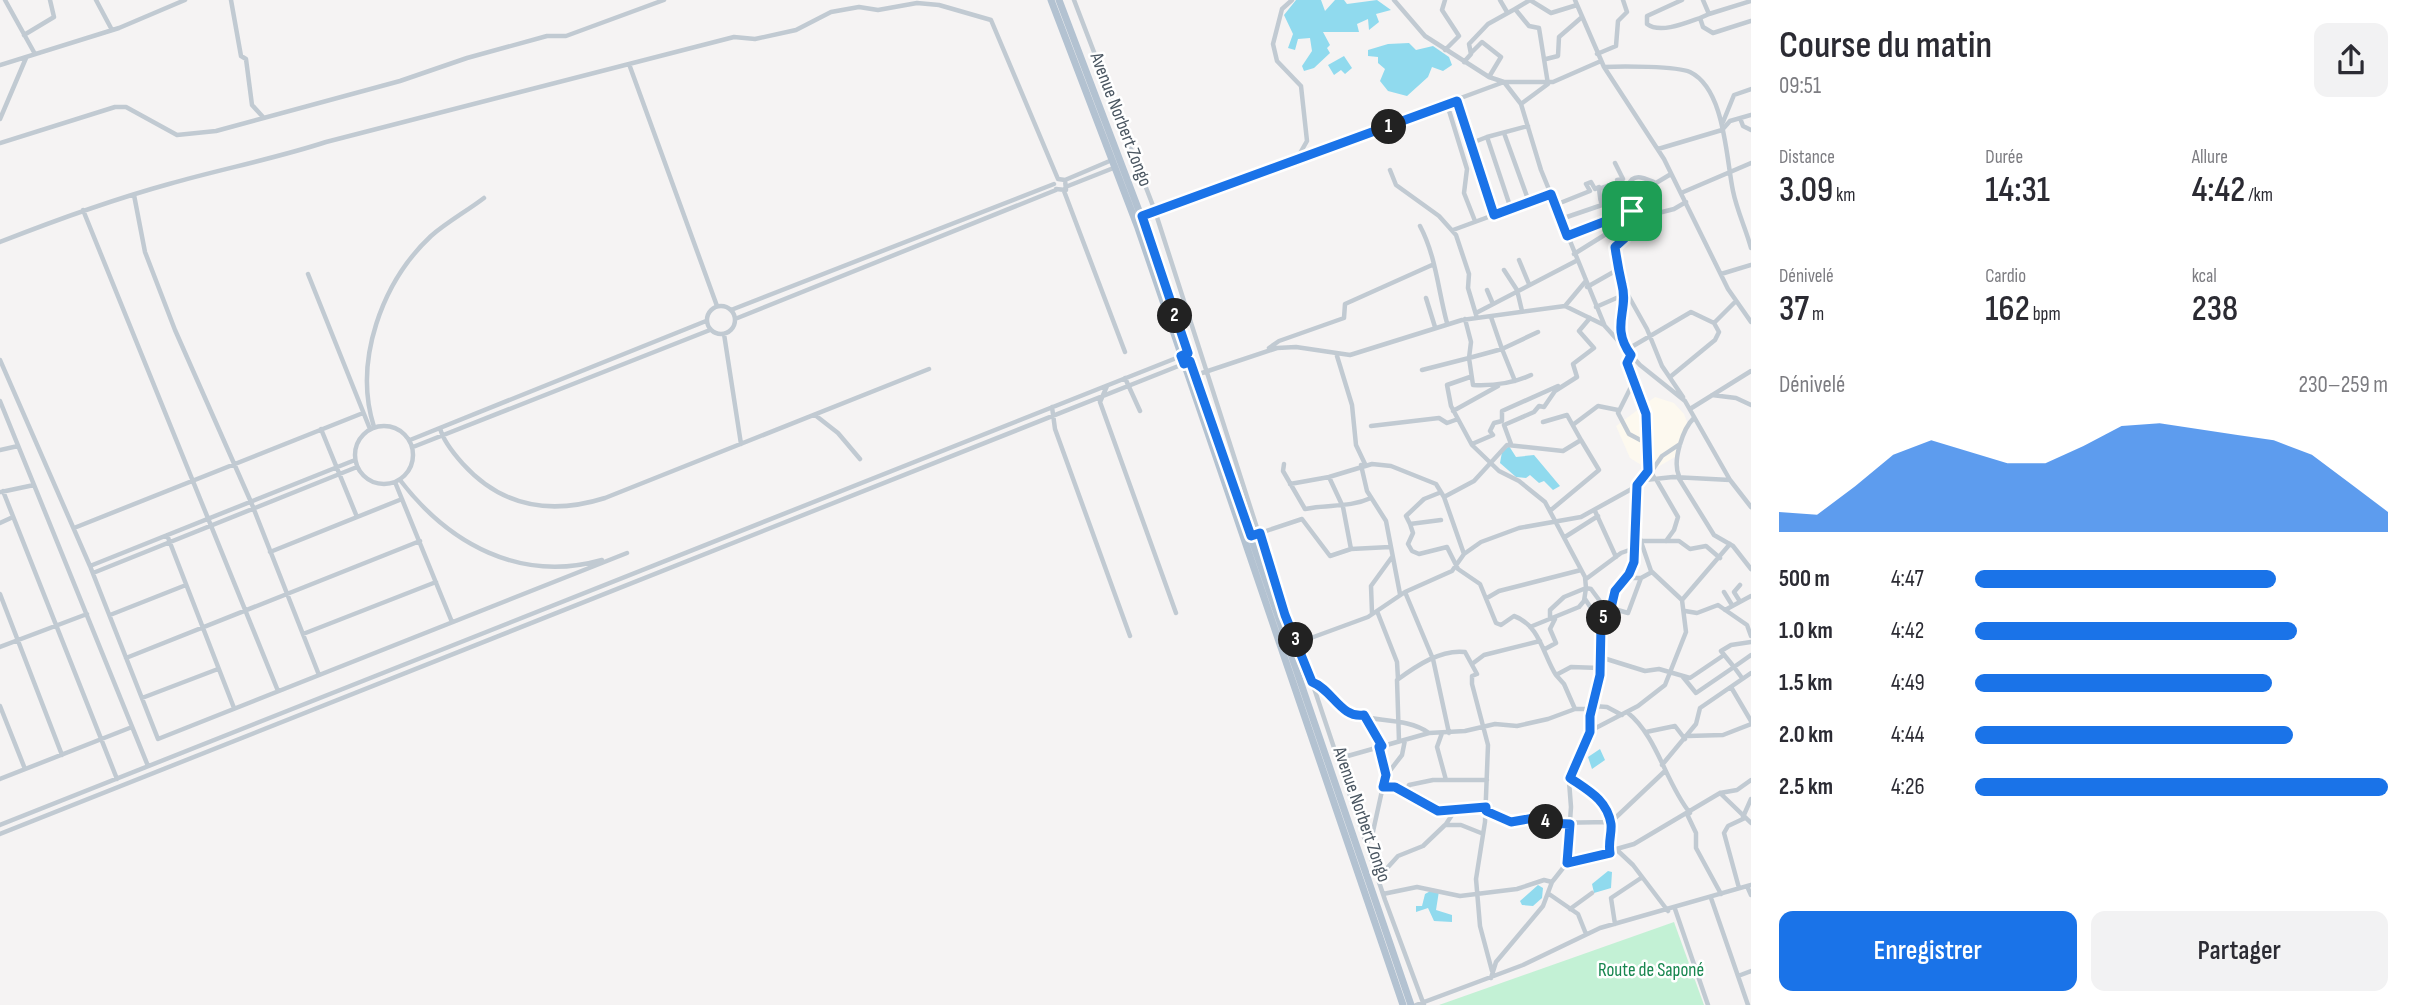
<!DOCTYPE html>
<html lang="fr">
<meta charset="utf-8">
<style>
:root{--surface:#fff;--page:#f2f2f3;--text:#2b2b33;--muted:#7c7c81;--accent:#1a73e8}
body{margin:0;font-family:"Sofia Sans Condensed",sans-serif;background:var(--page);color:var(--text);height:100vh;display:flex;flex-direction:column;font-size:26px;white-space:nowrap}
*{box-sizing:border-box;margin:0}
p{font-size:23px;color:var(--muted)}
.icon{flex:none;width:38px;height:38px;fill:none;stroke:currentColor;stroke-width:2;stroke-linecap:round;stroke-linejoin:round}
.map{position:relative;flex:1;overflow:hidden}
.panel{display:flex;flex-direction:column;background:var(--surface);width:665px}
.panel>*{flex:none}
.pin{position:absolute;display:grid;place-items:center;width:60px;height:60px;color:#fff;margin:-30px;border-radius:14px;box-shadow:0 4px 10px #0006}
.km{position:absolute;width:35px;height:35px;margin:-18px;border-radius:50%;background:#222;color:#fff;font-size:19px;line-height:35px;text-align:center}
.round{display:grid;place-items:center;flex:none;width:74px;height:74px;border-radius:14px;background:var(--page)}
.headline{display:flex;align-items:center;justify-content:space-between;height:119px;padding:0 28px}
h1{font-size:38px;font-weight:600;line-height:52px}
.metrics{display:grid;grid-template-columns:repeat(3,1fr);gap:10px;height:119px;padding:7px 28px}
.metrics div{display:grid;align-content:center}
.metrics b{font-size:35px;font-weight:600}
.metrics small{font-size:19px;font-weight:400}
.metrics p{font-size:19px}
.chart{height:196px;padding:14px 28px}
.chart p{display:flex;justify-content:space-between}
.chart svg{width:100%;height:126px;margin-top:7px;fill:var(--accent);opacity:.7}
.cta{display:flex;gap:14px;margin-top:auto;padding:14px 28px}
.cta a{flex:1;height:80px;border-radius:14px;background:var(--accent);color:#fff;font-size:28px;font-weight:600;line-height:80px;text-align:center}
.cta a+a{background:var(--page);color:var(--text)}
ul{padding:0 28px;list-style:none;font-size:23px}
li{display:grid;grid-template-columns:112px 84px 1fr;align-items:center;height:52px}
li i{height:18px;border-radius:9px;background:var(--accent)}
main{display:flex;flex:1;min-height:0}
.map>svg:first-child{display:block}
.commercial{fill:#fdf9ef}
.green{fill:#c3f1d5}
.water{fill:#90daee}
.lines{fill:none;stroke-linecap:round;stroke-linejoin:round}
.street{stroke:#c1cad2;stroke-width:4.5}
.primary{stroke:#b3c2d1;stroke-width:7}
.route-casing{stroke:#fff;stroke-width:14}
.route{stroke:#1a73e8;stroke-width:9}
.labels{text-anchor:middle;stroke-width:5;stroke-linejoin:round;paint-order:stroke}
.street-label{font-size:19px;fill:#4a5661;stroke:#fff}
.park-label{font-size:19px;fill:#17864f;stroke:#fff}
</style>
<main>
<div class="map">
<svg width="1751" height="1005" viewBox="0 0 1751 1005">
<rect width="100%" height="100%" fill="#f5f3f3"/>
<path class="commercial" d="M 1655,397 L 1674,403 L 1684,414 L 1689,427 L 1677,445 L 1680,454 L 1651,471 L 1630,458 L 1616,426 Z"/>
<path class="green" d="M 1674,922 L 1704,1005 L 1439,1005 Z"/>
<path class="water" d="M 1296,0 L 1321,0 L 1325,11 L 1335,0 L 1344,0 L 1347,4 L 1377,0 L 1391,10 L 1376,14 L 1379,22 L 1369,30 L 1368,19 L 1357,24 L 1359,32 L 1323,32 L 1330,45 L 1327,48 L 1330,53 L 1314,68 L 1304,71 L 1302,66 L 1312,51 L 1310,38 L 1298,39 L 1295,50 L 1288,48 L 1293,34 L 1284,15 Z
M 1409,43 L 1416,50 L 1433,46 L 1449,57 L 1452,65 L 1443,71 L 1432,67 L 1428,77 L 1407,96 L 1388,91 L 1380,81 L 1385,69 L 1378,63 L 1378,57 L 1368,56 L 1368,50 L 1388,44 Z
M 1344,56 L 1352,68 L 1345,74 L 1341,70 L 1334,75 L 1328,65 Z
M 1509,446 L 1516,457 L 1534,455 L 1560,486 L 1553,490 L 1544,481 L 1539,483 L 1530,475 L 1526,478 L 1516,477 L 1500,463 L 1502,452 Z
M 1600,749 L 1605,760 L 1592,769 L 1588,757 Z
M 1608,871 L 1612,872 L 1611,888 L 1594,893 L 1592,884 Z
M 1538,885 L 1543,888 L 1542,898 L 1533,906 L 1522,905 L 1520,901 Z
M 1434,889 L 1439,891 L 1436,910 L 1452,915 L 1452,922 L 1434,921 L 1428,908 L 1416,912 L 1416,906 L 1422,906 L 1425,894 Z"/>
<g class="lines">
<path class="street" d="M 5,0 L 35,54
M 96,0 L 112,30
M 231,0 L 241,56 L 246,59 L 252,105 L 263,117
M 1074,0 L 1155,211 L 1285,615 L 1312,682 L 1385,900 L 1424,1005
M 1292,0 L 1282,9 L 1273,44 L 1277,61 L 1301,86 L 1307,141 L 1299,155
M 1394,0 L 1425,36 L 1489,77 L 1504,82 L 1553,82 L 1601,61
M 1445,0 L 1442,10 L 1459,36 L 1445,50
M 1500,0 L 1507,12
M 1575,0 L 1604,67 L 1664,159 L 1728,289 L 1751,322
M 1682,0 L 1647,16 L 1647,24 C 1660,34 1686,23 1700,18
M 1703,0 L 1709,14 L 1700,18 L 1703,27 L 1713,33 L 1751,21
M 1709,14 L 1751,1
M 24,35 L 54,17 L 50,0
M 1471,53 L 1482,42 L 1501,57 L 1489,77
M 1597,54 L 1616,46 L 1618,21 L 1627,12 L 1623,0
M 1546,59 L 1558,56 L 1559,37 L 1582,17
M 1464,62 L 1471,54 L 1469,44 L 1488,24 L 1515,9
M 629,64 L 717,306
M 0,65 L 119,28 L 185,0
M 1604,67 C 1621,66 1677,66 1690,72 C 1725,89 1726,158 1733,191 C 1737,211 1746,229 1751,248
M 1457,101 L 1494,215
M 1447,104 L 1467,169 L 1464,193 L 1475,221
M 1521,104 L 1548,84 L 1539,28 L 1529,26 L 1515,9 L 1530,0 L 1551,13 L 1577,5
M 1740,118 L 1743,126 L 1751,130
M 0,119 L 26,58
M 1723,122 L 1734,95 L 1751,89
M 1504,133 L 1529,202
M 1487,137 L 1528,126
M 0,143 L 115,107 L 126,107 L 177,135 L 216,131 L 400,81 L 467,58 L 547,36 L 566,36 L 664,0
M 1469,144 L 1487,137 L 1511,209
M 1658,149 L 1722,130 L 1730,121 L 1751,115
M 1615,163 L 1623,179 L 1617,180
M 1390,170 L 1396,185 L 1439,216 L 1456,235 L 1469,274 L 1468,288 L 1477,318
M 1058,179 L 1065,180 L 1112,160
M 1068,186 L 1116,167
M 1056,189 L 1066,190 L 1065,180
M 1064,191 L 1125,352
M 1681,193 L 1751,163
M 134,195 L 145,252 L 175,330 L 251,502 L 319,675
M 1555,205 L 1590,191 L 1586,184 L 1591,182 L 1595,189 L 1599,187
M 83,210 L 278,691
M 1141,216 L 1504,82 L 1521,104 L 1541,170 L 1604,324
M 1561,219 L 1602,205 C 1599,198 1600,193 1599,189 L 1622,181 L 1624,187 L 1620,196 L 1601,202
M 1420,226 C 1436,256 1438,290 1447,323
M 1453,230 L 1551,194
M 1567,236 L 1631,211
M 0,242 C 56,220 111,200 169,184 C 221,169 274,159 326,142 L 734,37 L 755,39 L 796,30 L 831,12 L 859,7 L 878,10 L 917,3 L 939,5 L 991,20 L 1058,179
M 1574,254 L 1627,221 L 1674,209 L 1686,202
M 1519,260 L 1529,284
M 1504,270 L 1517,290
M 308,274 L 370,429
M 1721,274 L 1751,265
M 1587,287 L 1617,270
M 1624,288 L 1647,329 L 1662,366 L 1683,397
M 1487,290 L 1493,304
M 1517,290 L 1522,311
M 1426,298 L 1435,327
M707 320a14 14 0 1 1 28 0a14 14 0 1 1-28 0Z
M 1565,306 L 1585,282
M 1596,307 L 1621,296
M 731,310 L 1054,184
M 1476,313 L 1576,261
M 1491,317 L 1502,349 L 1538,332
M 735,319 L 1056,190
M 724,334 L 741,444
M 1626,346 L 1618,323 L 1623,288 L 1617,273 L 1615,247 L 1625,238 L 1627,221 L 1633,209 L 1628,186 C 1633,171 1646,179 1656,183 L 1671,174
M 1269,348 L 1279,341 L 1344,318 L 1345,304 L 1432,265
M 1628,349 L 1691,312 L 1714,323
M 1337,356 L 1352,405 L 1356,445 L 1365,464
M 0,360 L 90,566 L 158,739 L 627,553
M 1422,370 L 1469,358 L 1471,342 L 1465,319
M 1196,375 L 1277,348 L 1296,347 L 1350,355 L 1462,320 L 1565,306 L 1604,325 L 1640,365 L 1685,401 L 1730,480 L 1751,507
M 1470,377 L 1447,385 L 1451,406 L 1472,445 L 1499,471 L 1519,481 L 1545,502 L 1585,577 L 1586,588 L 1591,589 L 1608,612
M 1670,377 L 1715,340 L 1719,332 L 1714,323 L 1736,301
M 1125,378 L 1140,411
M 1515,381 L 1502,349 L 1469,358 L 1473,385 C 1494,386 1512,384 1531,375
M 1633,383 L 1618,413 L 1629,434 L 1646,443
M 1107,386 L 1100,402 L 1176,613
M 1712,395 L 1736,398 L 1751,405
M 0,401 L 148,766
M 1052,407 L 1055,429 L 1130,636
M 1690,409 L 1751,371
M 1453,411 L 1498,386
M 815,415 L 838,433 L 860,459
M 1543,422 L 1567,415 L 1581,440
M 1574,424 L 1598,406 L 1618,410
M355 455a29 29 0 1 1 58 0a29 29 0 1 1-58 0Z
M 1371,426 L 1439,418 L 1447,423 L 1458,419
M 374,427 C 353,361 382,282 431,236 C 447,222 467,211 484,198
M 440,428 C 443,441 454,454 463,464 C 502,507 551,515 605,498 L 929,369
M 321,429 L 357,517
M 410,440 L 706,321
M 1472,444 L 1493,435 L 1490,431 L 1494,423 L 1502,421 L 1502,411 L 1558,386
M 1511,444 L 1504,425 L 1534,412 L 1539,406 L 1544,407 L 1555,391 L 1577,377 L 1573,364 L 1594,348 L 1579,331 L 1590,318
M 413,447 L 710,330
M 0,450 L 18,446
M 1284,464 L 1283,471 L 1305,509 C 1328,504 1349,508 1371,498
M 1361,465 L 1367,491 L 1386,521 L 1400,594
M 1679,476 C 1672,461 1683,428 1694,418
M 1329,477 L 1343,507 L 1351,549 L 1390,547
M 1678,477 L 1714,535 L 1733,546 L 1751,569
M 1655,479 L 1651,472 L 1662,456 L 1680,444
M 1656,479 L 1678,517 L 1674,530 L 1666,541
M 400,480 C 449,544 520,583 602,560
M 1645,480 L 1673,477 L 1730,480
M 395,482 L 452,622
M 1290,484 L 1329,477 L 1372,464 L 1391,466 L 1436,484 L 1444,497 L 1464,554
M 3,491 L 117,779
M 1,492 L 34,485
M 1439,493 L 1424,499 L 1406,516 L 1410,524 L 1441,520
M 1444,497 L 1474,481 L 1507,445 L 1563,451 L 1581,440 L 1599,470 L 1551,510
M 1595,511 L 1616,557
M 0,523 L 13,517
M 1410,524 L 1413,533 L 1408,544 L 1412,551 L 1419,554 L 1447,547 L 1458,569 L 1480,584 L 1496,623 L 1501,625 L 1514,616 C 1540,625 1543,655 1556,675 L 1571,667 L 1600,668
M 74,528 L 363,413
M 167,535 L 234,708
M 1251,536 L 1302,519 L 1330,556 L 1351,549
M 1565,537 L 1598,516
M 1641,541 L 1679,541 L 1690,549 L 1706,546 L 1720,558
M 270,552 L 402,499
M 90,566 L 355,460
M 93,573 L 357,467
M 1626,578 L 1641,578 L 1652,572
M 1586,579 L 1621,553 L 1635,548
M 1405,592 L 1433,659 L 1449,733
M 1724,592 L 1732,605
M 0,594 L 62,755
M 1487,598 L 1499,591 L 1581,570
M 1585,599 L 1601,623
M 1682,600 L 1730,544
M 1739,600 L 1734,592 L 1740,585
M 1611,608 L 1628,613 L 1641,578
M 1725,610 L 1751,596
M 1377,611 L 1397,662 L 1398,679
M 1685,611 L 1697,613 L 1718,605 L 1747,625 L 1751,636
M 1372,613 L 1371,586 L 1392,557
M 110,615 L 186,585
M 1530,627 L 1579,607 L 1584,601 L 1586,588 L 1564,597 L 1550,610 L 1550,619
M 303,634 L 436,582
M 1751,642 L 1731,645 L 1721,651 L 1734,667 L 1751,655
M 1289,646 L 1368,617 L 1405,592 L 1452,571 L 1464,554 L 1481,542 L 1519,528 L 1581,517 L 1637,486
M 0,647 L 87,614
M 1545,649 L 1556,643 L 1550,629 L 1555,619
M 1600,657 L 1645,671 L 1659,669 L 1690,678 L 1724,655
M 126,658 L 420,541
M 1472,664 L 1484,655 L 1540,641
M 1556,675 L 1564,684 L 1575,709
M 1683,677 L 1696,693 L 1734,667 L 1742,678
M 1313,682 C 1331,688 1336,711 1355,715 C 1378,722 1408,718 1429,733
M 1731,687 L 1751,721
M 142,698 L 218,669
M 0,706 L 25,769
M 1593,706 L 1607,707 L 1622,715
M 1627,712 C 1658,737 1665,782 1690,813
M 1364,715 L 1382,746
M 1590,731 L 1638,706 L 1665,685 L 1686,632 L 1682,600 L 1651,571 L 1638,533
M 1646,732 L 1675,726 L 1685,739
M 1442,733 L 1437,747 L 1446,780
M 1688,736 L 1723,735 L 1751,724
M 1399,741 L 1397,680 C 1416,666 1441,649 1465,652 L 1477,674 L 1472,676 L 1472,684 L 1488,745 L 1485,822 L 1476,879 L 1480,926 L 1492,971
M 1379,747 L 1386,774
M 1337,759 L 1429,733 L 1465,731 L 1495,724 L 1517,726 L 1548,719 L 1575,709 L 1592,709
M 1662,765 L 1696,724 L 1700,708 L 1751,673
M 1570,778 C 1587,790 1606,797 1609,821
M 0,779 L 132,727
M 1383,787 L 1392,786 L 1438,811 L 1486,807
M 1720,793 L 1751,823
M 1405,794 L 1409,785 L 1433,780 L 1487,780
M 1486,811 L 1511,822 L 1534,818 L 1548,823 L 1611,822
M 1687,814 L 1696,833 L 1696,848 L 1721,894
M 1743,817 L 1751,799
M 1446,824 L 1456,809
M 0,825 L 1184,355
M 0,834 L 1186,363
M 1366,844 L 1372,836 L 1385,777 L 1402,755 L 1405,740
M 1617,850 L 1633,865 L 1668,911
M 1610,853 L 1611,822 L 1665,771
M 1567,863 L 1634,844 L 1720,793 L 1737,790 L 1751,780
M 1379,877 L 1398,856 L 1423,846 L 1445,825 L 1461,825 L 1481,833
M 1747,886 L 1751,895
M 1739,888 L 1724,833 L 1728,826 L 1745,818
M 1383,894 L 1417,887 L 1460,896 L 1517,889 L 1544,880 L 1552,882
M 1549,894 L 1578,914 L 1586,934
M 1711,898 L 1748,1005
M 1570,909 L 1592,893
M 1675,909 L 1708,1005
M 1615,924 L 1611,898 L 1641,878
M 1738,976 L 1751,971
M 1491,978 L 1496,962 L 1543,906 L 1552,882 L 1567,863 L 1571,807 L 1569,781 L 1590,731 L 1589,716 L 1600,675 L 1600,631 L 1614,593 L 1628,576 L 1634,562 L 1637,485 L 1649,471 L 1646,414 L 1627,364 L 1631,355
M 1416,1005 L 1523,965 L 1600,928 L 1751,885"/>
<path class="primary" d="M 1051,0 L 1138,228 L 1403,1005
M 1059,0 L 1141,216 L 1411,1005"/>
</g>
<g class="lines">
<defs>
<path id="route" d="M 1457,101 L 1494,215 L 1551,194 L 1567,236 L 1632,211 L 1625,238 L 1615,247 C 1617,261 1619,272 1622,285 C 1629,310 1610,327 1631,355 L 1627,363 L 1646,414 L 1648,471 L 1637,485 L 1634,562 L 1629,574 L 1615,591 L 1611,608 L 1601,626 L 1600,675 L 1590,716 L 1590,732 L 1570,778 C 1589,791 1607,800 1611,824 C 1612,833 1608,842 1610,853 L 1567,863 L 1570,824 L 1547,823 L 1534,818 L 1511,822 L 1486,811 L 1486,807 L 1438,811 L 1395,787 L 1383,787 L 1386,775 L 1379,747 L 1382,746 L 1364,715 C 1341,719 1332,689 1312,682 L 1285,615 L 1260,533 L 1251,536 L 1190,361 L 1184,364 L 1181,356 L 1188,353 L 1142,216 Z"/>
</defs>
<use href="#route" class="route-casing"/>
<use href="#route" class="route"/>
</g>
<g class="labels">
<g class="street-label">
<text transform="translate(1122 119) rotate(69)" y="7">Avenue Norbert Zongo</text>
<text transform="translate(1363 814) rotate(71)" y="7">Avenue Norbert Zongo</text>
</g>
<g class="park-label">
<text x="1651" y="976">Route de Saponé</text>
</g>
</g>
</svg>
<div class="pin" style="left:1632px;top:211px;background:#1e9e55"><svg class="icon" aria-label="arrive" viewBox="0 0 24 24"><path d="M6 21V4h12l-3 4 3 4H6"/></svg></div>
<b class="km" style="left:1389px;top:127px">1</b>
<b class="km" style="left:1175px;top:316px">2</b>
<b class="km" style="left:1296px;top:640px">3</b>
<b class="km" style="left:1546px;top:822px">4</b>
<b class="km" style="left:1604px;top:618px">5</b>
</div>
<section class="panel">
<div class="headline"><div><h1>Course du matin</h1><p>09:51</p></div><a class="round"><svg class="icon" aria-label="share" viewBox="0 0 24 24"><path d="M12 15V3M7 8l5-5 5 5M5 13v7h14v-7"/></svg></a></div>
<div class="metrics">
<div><p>Distance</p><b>3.09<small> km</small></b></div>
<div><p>Durée</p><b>14:31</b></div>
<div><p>Allure</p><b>4:42<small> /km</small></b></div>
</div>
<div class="metrics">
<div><p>Dénivelé</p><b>37<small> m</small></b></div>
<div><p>Cardio</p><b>162<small> bpm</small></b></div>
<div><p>kcal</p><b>238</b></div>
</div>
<div class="chart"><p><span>Dénivelé</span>230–259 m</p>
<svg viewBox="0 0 160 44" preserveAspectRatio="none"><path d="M0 44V37L10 38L20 28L30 17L40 12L50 16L60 20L70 20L80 14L90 7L100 6L110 8L120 10L130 12L140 17L150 27L160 37V44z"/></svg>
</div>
<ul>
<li><b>500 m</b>4:47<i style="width:73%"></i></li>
<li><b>1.0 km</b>4:42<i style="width:78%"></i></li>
<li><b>1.5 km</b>4:49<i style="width:72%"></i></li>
<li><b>2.0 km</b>4:44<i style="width:77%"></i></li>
<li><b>2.5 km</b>4:26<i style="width:100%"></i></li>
</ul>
<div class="cta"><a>Enregistrer</a><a>Partager</a></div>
</section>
</main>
